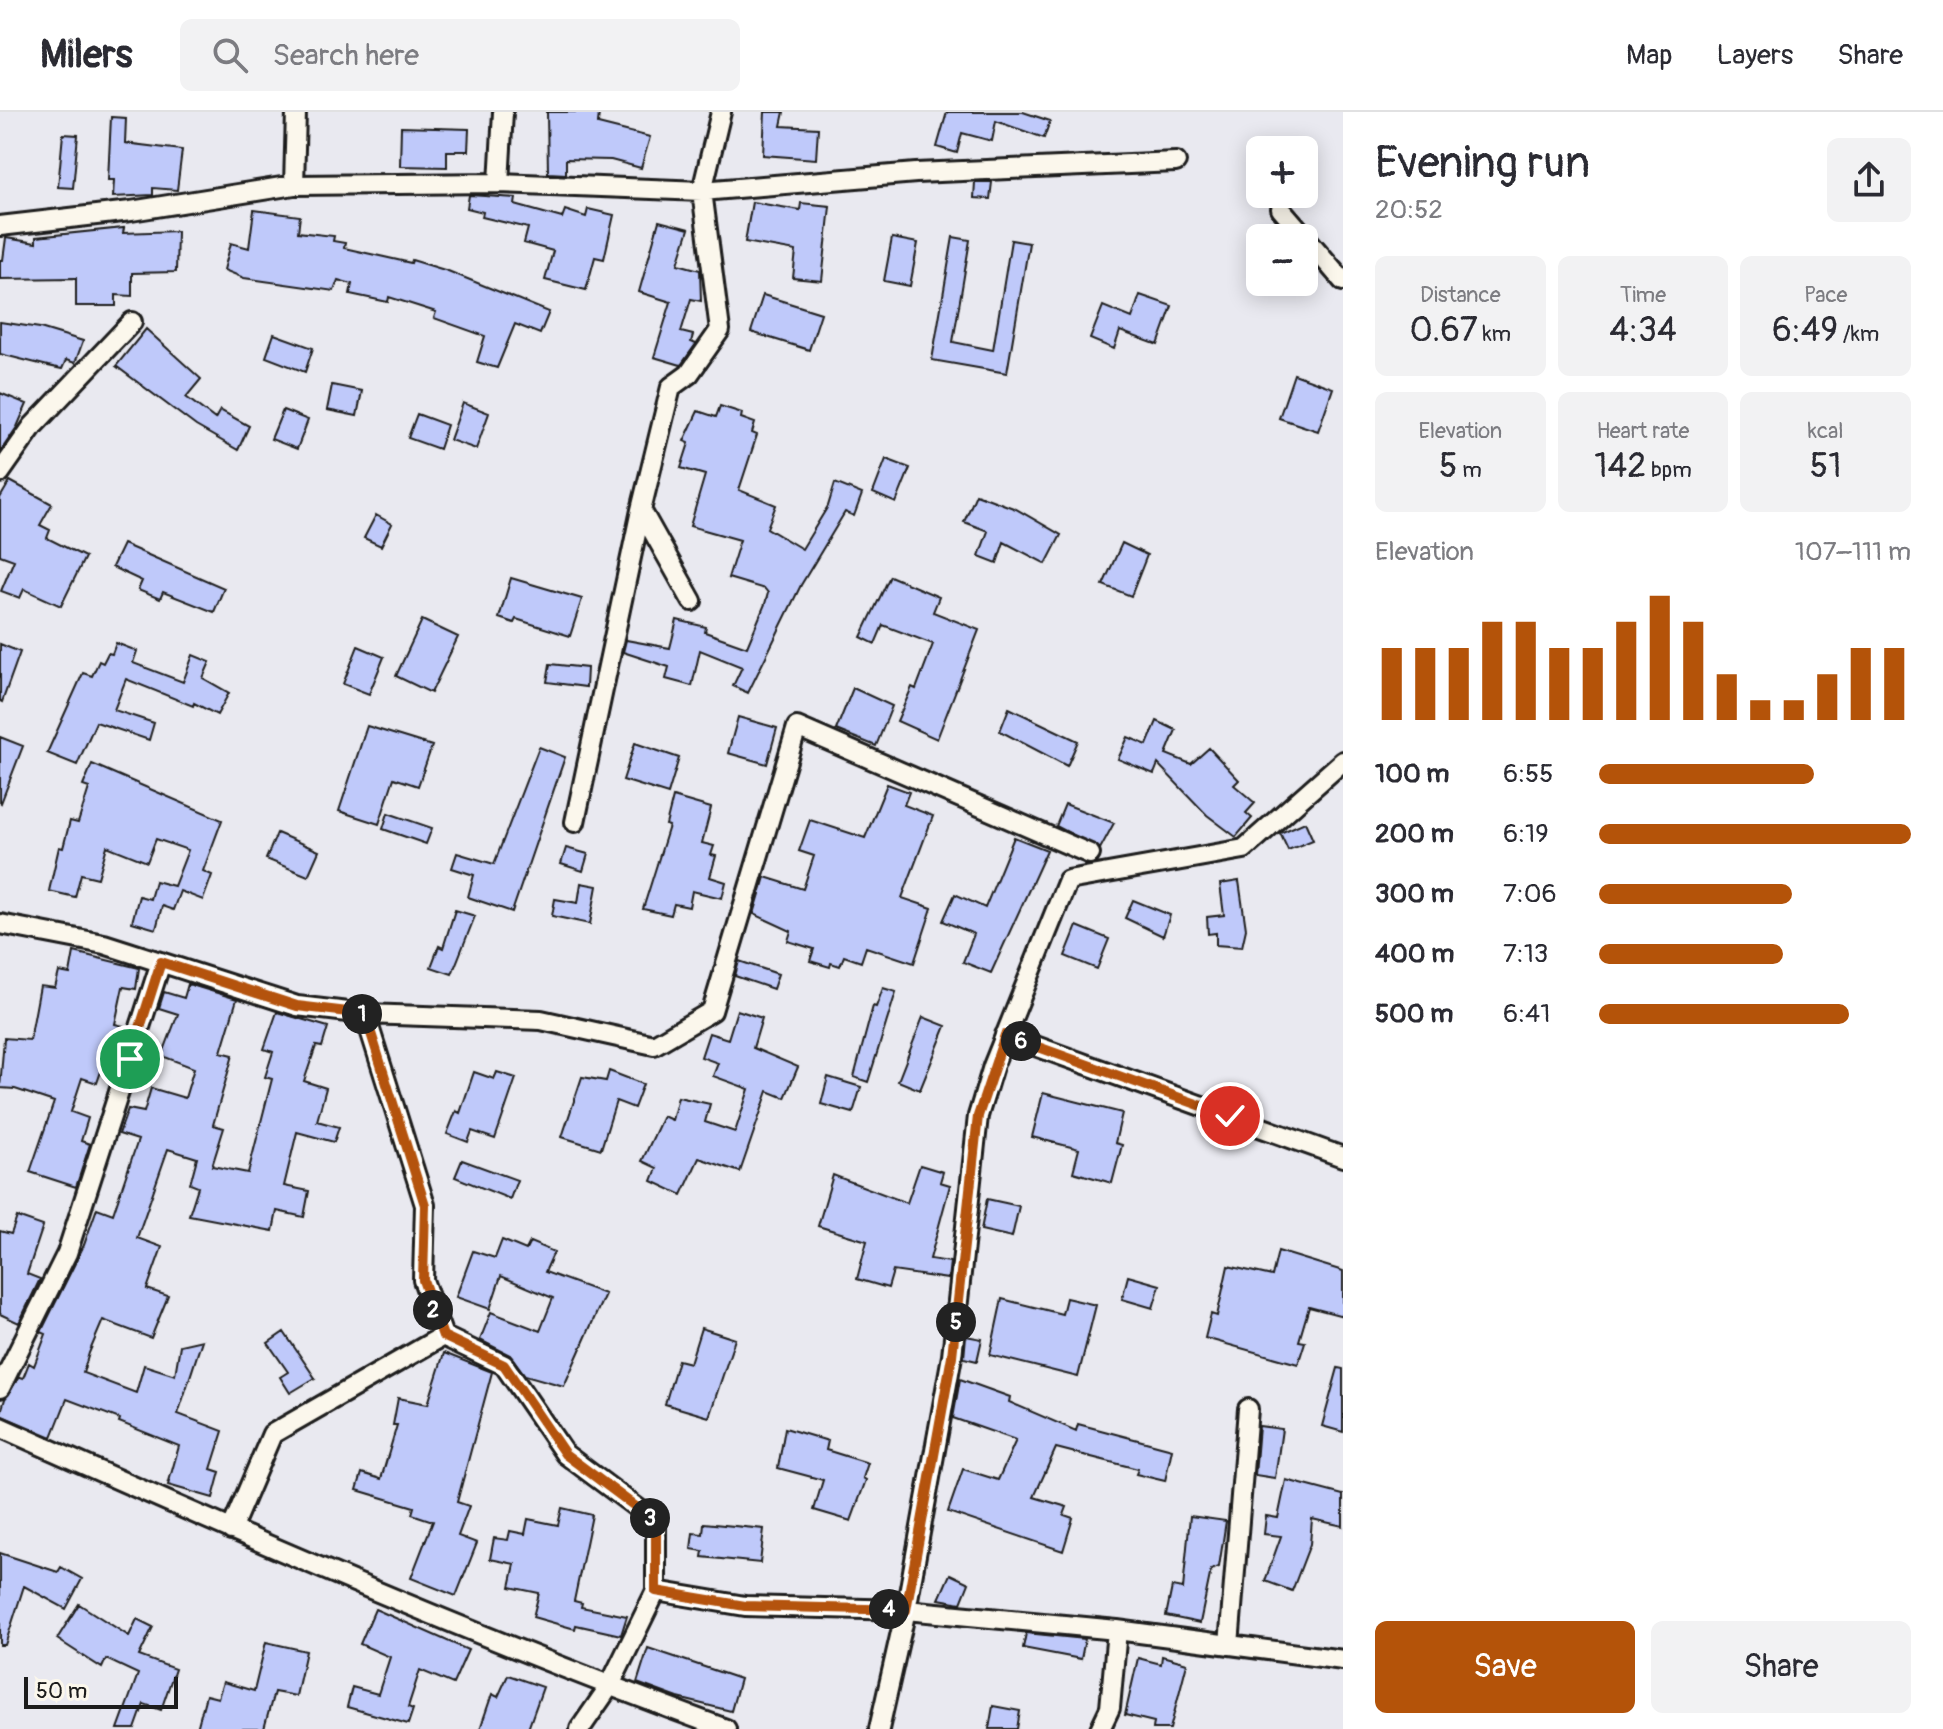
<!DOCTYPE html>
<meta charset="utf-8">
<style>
:root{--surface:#fff;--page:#f2f2f3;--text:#2b2b33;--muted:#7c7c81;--line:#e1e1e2;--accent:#b45309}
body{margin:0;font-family:Pangolin,sans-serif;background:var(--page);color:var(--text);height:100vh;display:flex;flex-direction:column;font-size:30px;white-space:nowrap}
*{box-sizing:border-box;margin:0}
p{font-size:26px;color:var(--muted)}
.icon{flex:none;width:44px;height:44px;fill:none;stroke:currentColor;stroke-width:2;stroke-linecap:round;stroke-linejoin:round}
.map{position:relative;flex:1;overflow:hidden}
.sheet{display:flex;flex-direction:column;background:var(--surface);width:600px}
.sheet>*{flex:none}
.buttons{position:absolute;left:1246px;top:24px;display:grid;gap:16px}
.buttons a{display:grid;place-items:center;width:72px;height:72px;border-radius:12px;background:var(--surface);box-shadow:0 4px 20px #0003;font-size:40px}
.scale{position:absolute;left:24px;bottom:20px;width:154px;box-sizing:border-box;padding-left:8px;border:4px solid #1c1c1c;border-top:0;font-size:22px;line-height:28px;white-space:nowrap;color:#1c1c1c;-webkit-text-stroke:6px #fbf7ec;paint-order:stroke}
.pin{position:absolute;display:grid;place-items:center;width:68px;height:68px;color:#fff;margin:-34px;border:4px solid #fff;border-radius:50%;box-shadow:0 2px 8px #0007}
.km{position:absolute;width:40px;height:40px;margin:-20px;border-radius:50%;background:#222;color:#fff;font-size:22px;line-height:40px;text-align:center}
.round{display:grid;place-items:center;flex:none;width:84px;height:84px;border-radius:12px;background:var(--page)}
.overview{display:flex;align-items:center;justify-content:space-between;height:136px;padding:0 32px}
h1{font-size:44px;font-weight:600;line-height:60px}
.stats{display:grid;grid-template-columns:repeat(3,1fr);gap:12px;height:136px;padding:8px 32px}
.stats div{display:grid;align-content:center;border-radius:12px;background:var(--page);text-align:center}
.stats b{font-size:34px;font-weight:600}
.stats small{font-size:22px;font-weight:400}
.stats p{font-size:22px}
.chart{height:224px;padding:16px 32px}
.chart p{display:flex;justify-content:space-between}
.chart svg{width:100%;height:144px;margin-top:8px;stroke:var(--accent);stroke-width:6}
.primary-button{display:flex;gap:16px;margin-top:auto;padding:16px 32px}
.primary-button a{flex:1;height:92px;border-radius:12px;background:var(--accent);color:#fff;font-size:32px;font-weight:600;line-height:92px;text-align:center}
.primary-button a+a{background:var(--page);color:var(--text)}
ul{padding:0 32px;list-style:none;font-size:26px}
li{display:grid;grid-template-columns:128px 96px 1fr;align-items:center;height:60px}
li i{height:20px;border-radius:10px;background:var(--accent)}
header{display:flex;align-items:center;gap:48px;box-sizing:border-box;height:112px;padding:0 40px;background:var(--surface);border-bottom:2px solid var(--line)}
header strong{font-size:38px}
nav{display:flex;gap:44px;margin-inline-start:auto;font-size:28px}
.search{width:560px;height:72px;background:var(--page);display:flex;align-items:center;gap:20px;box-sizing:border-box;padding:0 28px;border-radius:12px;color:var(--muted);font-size:30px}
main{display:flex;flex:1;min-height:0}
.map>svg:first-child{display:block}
.building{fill:#bfc9fa;stroke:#1c1c1c;stroke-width:2}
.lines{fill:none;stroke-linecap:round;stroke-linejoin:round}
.street-casing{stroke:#1c1c1c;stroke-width:24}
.street{stroke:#fbf7ec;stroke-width:18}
.route-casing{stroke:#fff;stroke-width:16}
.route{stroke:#b45309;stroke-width:10}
</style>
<header>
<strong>Milers</strong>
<div class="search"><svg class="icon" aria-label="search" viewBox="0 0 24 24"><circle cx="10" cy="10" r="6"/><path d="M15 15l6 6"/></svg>Search here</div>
<nav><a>Map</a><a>Layers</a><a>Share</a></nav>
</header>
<main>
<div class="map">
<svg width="1343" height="1617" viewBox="0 0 1343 1617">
<rect width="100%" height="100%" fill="#e9e9f0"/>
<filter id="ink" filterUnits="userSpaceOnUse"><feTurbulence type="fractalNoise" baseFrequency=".0125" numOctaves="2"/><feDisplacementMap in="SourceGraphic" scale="16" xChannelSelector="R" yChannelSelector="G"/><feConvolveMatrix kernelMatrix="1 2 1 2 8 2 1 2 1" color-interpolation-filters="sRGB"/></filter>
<g filter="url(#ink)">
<path class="building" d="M 547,0 L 599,0 L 598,12 L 650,25 L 641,56 L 611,48 L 566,47 L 566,62 L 548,61 Z
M 765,0 L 784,0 L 781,14 L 818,16 L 816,47 L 763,43 Z
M 947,0 L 1023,0 L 1050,9 L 1044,26 L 996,9 L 992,29 L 962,21 L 957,41 L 937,35 Z
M 111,5 L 126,6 L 125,31 L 182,38 L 177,78 L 153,76 L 153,83 L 113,85 L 114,68 L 108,68 Z
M 401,15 L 469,17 L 468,39 L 447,39 L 447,55 L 400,54 Z
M 63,22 L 78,23 L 73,76 L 58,75 Z
M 975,70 L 992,70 L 990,87 L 974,86 Z
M 469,83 L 516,86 L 515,93 L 562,106 L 565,98 L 586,105 L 588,97 L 614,103 L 604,147 L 595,145 L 586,178 L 545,168 L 553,139 L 524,131 L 528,116 L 482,105 L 483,100 L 467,96 Z
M 752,90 L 800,98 L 801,91 L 830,94 L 822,169 L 793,166 L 796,139 L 745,130 Z
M 254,98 L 300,104 L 298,120 L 334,124 L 333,129 L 345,131 L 344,136 L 411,151 L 412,148 L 448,159 L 549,200 L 540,222 L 515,212 L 497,256 L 477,250 L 485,224 L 434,206 L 436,200 L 389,185 L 388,190 L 350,182 L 352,172 L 338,168 L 334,179 L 244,166 L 224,158 L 231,131 L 249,136 Z
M 659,109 L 689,117 L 678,152 L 700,158 L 701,189 L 691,187 L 681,220 L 693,223 L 691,230 L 696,232 L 681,253 L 654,245 L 671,190 L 639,180 Z
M 124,116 L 123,121 L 177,119 L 176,160 L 132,161 L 132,184 L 116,183 L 116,194 L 76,194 L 76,166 L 0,167 L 0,148 L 3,148 L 6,126 L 36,131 L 36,125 Z
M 953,125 L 970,128 L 953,230 L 993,238 L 1011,128 L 1029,131 L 1007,261 L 932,248 Z
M 892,126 L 918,131 L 910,174 L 884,169 Z
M 763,183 L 821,201 L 809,238 L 751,220 Z
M 1140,183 L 1172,194 L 1158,233 L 1120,219 L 1114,237 L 1090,227 L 1103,194 L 1132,206 Z
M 0,210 L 40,216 L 83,229 L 75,251 L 66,248 L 62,257 L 48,254 L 0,242 Z
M 146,217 L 201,267 L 186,285 L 215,307 L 220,298 L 249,314 L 238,338 L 196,314 L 116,254 Z
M 274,222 L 313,236 L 305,260 L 266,245 Z
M 1294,262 L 1333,276 L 1318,319 L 1279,306 Z
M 332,273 L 362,279 L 357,304 L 327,298 Z
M 0,281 L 27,292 L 17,315 L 0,340 Z
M 463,291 L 489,301 L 476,337 L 450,328 Z
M 720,294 L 742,301 L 741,306 L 755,311 L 752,321 L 757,323 L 739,378 L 776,393 L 767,416 L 802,437 L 828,394 L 835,371 L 862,382 L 854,404 L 845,400 L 801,473 L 748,581 L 733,574 L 742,555 L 700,538 L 692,574 L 666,567 L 669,555 L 623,540 L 626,528 L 670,536 L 677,508 L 706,515 L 705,520 L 747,535 L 765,492 L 768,481 L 765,477 L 728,466 L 740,428 L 690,414 L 705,363 L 681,356 L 689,331 L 684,329 L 698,299 L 716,305 Z
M 283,298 L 308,308 L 297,337 L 271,327 Z
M 417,302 L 447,313 L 439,337 L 408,326 Z
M 886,347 L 910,356 L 896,391 L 873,381 Z
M 10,369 L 52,392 L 40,413 L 50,418 L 47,426 L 85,445 L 61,494 L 24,477 L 20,486 L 1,479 L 14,448 L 0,443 L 0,386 Z
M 976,382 L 1016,397 L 1061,423 L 1046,452 L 1004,430 L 997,451 L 979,444 L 988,419 L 964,410 Z
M 376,403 L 392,412 L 381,434 L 364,426 Z
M 1122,431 L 1147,443 L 1131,484 L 1103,473 Z
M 123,432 L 224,476 L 214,500 L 163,480 L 160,487 L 138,478 L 142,469 L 112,455 Z
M 890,464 L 939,485 L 933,500 L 979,518 L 937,627 L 897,609 L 912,575 L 916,577 L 933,532 L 883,513 L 875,532 L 861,525 Z
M 511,466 L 582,487 L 570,524 L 516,507 L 514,511 L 499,506 Z
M 422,508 L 458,525 L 431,581 L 396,564 Z
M 116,531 L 137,539 L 133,551 L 183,570 L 193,543 L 210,550 L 203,566 L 229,581 L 217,603 L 194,591 L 193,594 L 126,567 L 114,598 L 154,611 L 149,628 L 96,610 L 77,653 L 47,641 L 83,561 L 92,564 L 99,549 L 103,551 L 108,541 L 112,542 Z
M 0,532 L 20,540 L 2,590 L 0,589 Z
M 358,534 L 384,545 L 369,582 L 343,572 Z
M 550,552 L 587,556 L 586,575 L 547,570 Z
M 853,576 L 892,594 L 876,634 L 836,618 Z
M 1009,596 L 1078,629 L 1067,654 L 1000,619 Z
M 738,605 L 777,616 L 767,652 L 728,641 Z
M 1157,609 L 1176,618 L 1166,642 L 1191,652 L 1209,636 L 1239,668 L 1234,673 L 1255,691 L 1246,701 L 1252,706 L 1236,725 L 1207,703 L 1158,652 L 1154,662 L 1118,647 L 1128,625 L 1147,633 Z
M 367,614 L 432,634 L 418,674 L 394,666 L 379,712 L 339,699 Z
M 0,625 L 23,634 L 1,691 L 0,690 Z
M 635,631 L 679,646 L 668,682 L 623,668 Z
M 539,635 L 565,645 L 512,800 L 468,785 L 474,763 L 452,756 L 457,741 L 494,752 Z
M 92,652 L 222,708 L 203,759 L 212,763 L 203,788 L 180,779 L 173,798 L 162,794 L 156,817 L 132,810 L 139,784 L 150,787 L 155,769 L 174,774 L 188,738 L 156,727 L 147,750 L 107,734 L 98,766 L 81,762 L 75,785 L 49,779 L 59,735 L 63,736 L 70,709 L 78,711 L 89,676 L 83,674 Z
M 887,672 L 909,680 L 904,693 L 933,704 L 902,786 L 932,796 L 914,851 L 866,835 L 861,850 L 844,844 L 840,854 L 831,851 L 830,855 L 810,849 L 814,837 L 788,829 L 791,819 L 754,802 L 765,765 L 803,777 L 814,744 L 799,739 L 810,708 L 865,726 Z
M 673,685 L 711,696 L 702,731 L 714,734 L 711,743 L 716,744 L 710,765 L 726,770 L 722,786 L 692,779 L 689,795 L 674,792 L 671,803 L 643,797 L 669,714 L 666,713 Z
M 1065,692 L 1114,711 L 1100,737 L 1056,714 Z
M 388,701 L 432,716 L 426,732 L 383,717 Z
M 1305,710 L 1313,728 L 1288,738 L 1280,721 Z
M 277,721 L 319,739 L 308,764 L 266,747 Z
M 1014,725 L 1047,738 L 991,861 L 963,850 L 974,822 L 943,809 L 955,782 L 985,796 Z
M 566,736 L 588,742 L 583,759 L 561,752 Z
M 1239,769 L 1246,817 L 1242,835 L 1216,833 L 1216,821 L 1208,822 L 1207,805 L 1224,803 L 1220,772 Z
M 581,771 L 597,774 L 590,812 L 552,804 L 555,787 L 578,791 Z
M 1133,788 L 1170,803 L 1163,824 L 1125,806 Z
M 455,798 L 475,804 L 452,862 L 431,855 L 439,834 L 443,836 Z
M 1077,814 L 1109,827 L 1097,857 L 1065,844 Z
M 74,840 L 139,856 L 136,877 L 123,875 L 115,912 L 123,914 L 118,933 L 121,934 L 115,953 L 104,951 L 97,971 L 82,966 L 71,1000 L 88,1006 L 81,1029 L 90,1032 L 76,1075 L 30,1060 L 54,990 L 15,977 L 0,976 L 4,926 L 30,928 L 40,874 L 55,876 L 59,860 L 70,862 Z
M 739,849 L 778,862 L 773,877 L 735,864 Z
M 188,872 L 237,887 L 221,940 L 233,943 L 213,1013 L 224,1016 L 212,1054 L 248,1061 L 272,967 L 265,965 L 273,940 L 264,937 L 277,900 L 328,915 L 322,935 L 316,934 L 304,969 L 326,976 L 317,1009 L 339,1015 L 334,1030 L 297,1020 L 284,1074 L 309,1079 L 304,1105 L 277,1099 L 273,1119 L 189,1103 L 198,1075 L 190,1072 L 197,1046 L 168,1037 L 137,1126 L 162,1135 L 147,1177 L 168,1184 L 151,1226 L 103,1208 L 89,1241 L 83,1261 L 136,1281 L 144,1253 L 175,1263 L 180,1233 L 202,1228 L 178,1302 L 223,1319 L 211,1357 L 220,1360 L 213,1386 L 168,1373 L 179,1334 L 119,1310 L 120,1307 L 67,1287 L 52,1325 L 0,1303 L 5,1287 L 19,1265 L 23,1266 L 29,1251 L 34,1254 L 46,1222 L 41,1220 L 84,1133 L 97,1096 L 113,1102 L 138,1028 L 119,1022 L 128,997 L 144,1000 L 151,976 L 185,986 L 194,956 L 162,944 L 178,902 L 159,896 L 164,880 L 184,886 Z
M 883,876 L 896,880 L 868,970 L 854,965 L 873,894 L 876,895 Z
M 737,898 L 762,906 L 753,936 L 798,955 L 785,986 L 768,979 L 740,1060 L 699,1046 L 682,1083 L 652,1069 L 657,1056 L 642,1049 L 663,1004 L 672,1008 L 678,985 L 710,992 L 705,1010 L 735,1020 L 749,977 L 713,964 L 718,951 L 701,945 L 709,921 L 728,927 Z
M 923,905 L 946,914 L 920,978 L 898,969 Z
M 609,959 L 643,972 L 634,996 L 616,989 L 601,1037 L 562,1025 L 582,965 L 606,969 Z
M 474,960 L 494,967 L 497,960 L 516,966 L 495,1027 L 472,1019 L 468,1030 L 447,1022 L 456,999 L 460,1001 Z
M 828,965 L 861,975 L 853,1001 L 821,992 Z
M 1043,981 L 1122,1001 L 1115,1031 L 1122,1033 L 1112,1071 L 1073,1060 L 1079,1037 L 1032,1025 Z
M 462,1048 L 517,1068 L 510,1087 L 455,1065 Z
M 920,1053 L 943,1060 L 940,1070 L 950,1073 L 930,1147 L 950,1150 L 948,1167 L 893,1159 L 888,1176 L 857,1167 L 867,1129 L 818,1114 L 833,1063 L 907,1091 Z
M 987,1087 L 1019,1094 L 1012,1125 L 981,1118 Z
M 17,1105 L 43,1114 L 27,1162 L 40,1167 L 19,1211 L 0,1202 L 0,1119 L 11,1122 Z
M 502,1128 L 526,1138 L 530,1130 L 554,1140 L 545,1160 L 605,1182 L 564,1274 L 525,1263 L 510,1243 L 480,1228 L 491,1200 L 540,1219 L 553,1186 L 501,1164 L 490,1197 L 456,1185 L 473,1139 L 495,1146 Z
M 1278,1139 L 1343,1159 L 1343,1204 L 1309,1195 L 1299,1229 L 1305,1230 L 1298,1252 L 1205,1226 L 1211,1202 L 1217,1204 L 1228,1154 L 1272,1164 Z
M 1128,1164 L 1160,1173 L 1153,1196 L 1122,1187 Z
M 1066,1186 L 1096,1193 L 1078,1265 L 990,1243 L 1002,1187 L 1062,1202 Z
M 701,1216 L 735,1227 L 709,1305 L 665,1292 L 678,1248 L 690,1251 Z
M 284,1220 L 315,1266 L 290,1281 L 280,1265 L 288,1260 L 268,1231 Z
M 966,1224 L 982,1227 L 977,1249 L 964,1246 Z
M 444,1241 L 492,1260 L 457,1390 L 469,1394 L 458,1424 L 477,1431 L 456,1484 L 411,1466 L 433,1409 L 412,1402 L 414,1395 L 357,1378 L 362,1361 L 381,1367 L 397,1313 L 393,1313 L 398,1286 L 428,1292 Z
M 1338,1256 L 1343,1257 L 1343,1320 L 1322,1314 Z
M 960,1267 L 1010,1285 L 1009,1290 L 1076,1319 L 1078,1312 L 1172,1337 L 1165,1369 L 1136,1362 L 1138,1357 L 1056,1336 L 1034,1385 L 1067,1395 L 1064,1403 L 1073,1406 L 1063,1439 L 948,1400 L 963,1357 L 998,1368 L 1016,1328 L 953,1306 Z
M 1259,1314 L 1282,1317 L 1275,1366 L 1255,1363 Z
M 785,1316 L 828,1329 L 826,1338 L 868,1351 L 863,1366 L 866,1368 L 851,1409 L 814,1398 L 823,1368 L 778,1356 Z
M 1286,1368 L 1343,1383 L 1343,1414 L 1312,1407 L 1310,1432 L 1292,1479 L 1265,1469 L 1281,1424 L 1264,1422 L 1266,1404 L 1278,1406 Z
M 562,1396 L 592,1403 L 574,1489 L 582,1491 L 581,1495 L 627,1504 L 621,1523 L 576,1513 L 575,1517 L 533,1505 L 539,1481 L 510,1475 L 515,1452 L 490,1447 L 494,1426 L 508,1428 L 510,1419 L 525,1422 L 528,1407 L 558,1413 Z
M 1190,1404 L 1226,1409 L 1219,1455 L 1211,1458 L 1200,1511 L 1166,1504 L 1172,1475 L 1183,1477 Z
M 704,1411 L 764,1417 L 760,1451 L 702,1445 L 703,1439 L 691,1437 L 693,1421 L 703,1422 Z
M 0,1441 L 58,1460 L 61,1455 L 82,1467 L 66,1497 L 24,1474 L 5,1533 L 0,1533 Z
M 950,1462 L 969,1471 L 961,1491 L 939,1487 Z
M 79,1492 L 129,1524 L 137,1507 L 153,1515 L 139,1544 L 175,1557 L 161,1598 L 144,1592 L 135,1617 L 118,1617 L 138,1562 L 106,1547 L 102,1556 L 57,1527 Z
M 375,1497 L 468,1538 L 453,1572 L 420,1558 L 408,1595 L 413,1597 L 408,1612 L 347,1595 L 352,1575 L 378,1582 L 390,1545 L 360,1532 Z
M 1026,1521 L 1085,1527 L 1081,1547 L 1023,1536 Z
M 266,1530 L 306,1539 L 296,1584 L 274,1580 L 264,1617 L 197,1617 L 206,1583 L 218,1586 L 223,1570 L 254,1579 Z
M 648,1536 L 740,1567 L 731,1599 L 678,1586 L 637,1571 Z
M 1162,1544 L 1187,1551 L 1170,1617 L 1153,1617 L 1154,1610 L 1125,1603 L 1138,1546 L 1161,1552 Z
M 508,1563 L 543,1575 L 528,1617 L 480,1617 L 492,1582 L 498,1585 Z
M 993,1594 L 1020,1599 L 1017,1617 L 989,1617 Z"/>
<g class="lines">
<defs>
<path id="street" d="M 499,71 L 503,0
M 294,73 L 296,0
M 1281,97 L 1343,169
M 0,114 L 131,99 L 294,73 L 499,71 L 702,79 L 721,0
M 0,361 L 33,314 L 132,210
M 692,489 L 641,398 L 671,275 L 689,262 L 720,218 L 702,79 L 916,61 L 1176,50
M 575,710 L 641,398
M 0,812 L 104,832 L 297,894 L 365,902 L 425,1093 L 423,1168 L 443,1224 L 272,1322 L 231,1418
M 365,902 L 541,908 L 654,933 L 712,899 L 797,615 L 1090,742
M 1005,923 L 1343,1045
M 443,1224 L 504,1253 L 565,1342 L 656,1410 L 656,1479
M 0,1276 L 67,1141 L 161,850
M 0,1315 C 239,1422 479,1527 726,1617
M 1229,1533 L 1248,1297
M 580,1617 L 609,1575 L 656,1479 L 745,1494 L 906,1498 L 1117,1518 L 1343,1548
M 879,1617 L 906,1498 L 952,1244 L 978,1004 L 993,954 L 1068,768 L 1244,737 L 1343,649
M 1100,1617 L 1110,1596 L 1117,1518"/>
</defs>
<use href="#street" class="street-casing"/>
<use href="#street" class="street"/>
</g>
</g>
<g class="lines" filter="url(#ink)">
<defs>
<path id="route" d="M 130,947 L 161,850 L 297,894 L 365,902 L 425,1093 L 423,1168 L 443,1224 L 504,1253 L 565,1342 L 656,1410 L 656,1479 L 745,1494 L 906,1498 L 952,1244 L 978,1004 L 1005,923 L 1230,1004"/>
</defs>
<use href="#route" class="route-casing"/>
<use href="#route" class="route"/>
</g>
</svg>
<div class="buttons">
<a>+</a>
<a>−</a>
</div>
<div class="scale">50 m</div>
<div class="pin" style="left:130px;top:947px;background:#1e9e55"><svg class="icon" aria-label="arrive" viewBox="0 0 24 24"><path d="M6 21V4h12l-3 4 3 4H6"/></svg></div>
<div class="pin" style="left:1230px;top:1004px;background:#d93025"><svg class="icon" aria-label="check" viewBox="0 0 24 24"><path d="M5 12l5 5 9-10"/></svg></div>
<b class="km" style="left:362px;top:902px">1</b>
<b class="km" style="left:433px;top:1198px">2</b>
<b class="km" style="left:650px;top:1406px">3</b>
<b class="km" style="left:889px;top:1497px">4</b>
<b class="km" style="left:956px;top:1210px">5</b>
<b class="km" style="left:1021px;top:929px">6</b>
</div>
<section class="sheet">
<div class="overview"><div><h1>Evening run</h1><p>20:52</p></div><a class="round"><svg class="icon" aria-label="share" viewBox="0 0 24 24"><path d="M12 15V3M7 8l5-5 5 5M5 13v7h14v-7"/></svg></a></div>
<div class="stats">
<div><p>Distance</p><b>0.67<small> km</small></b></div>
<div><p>Time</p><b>4:34</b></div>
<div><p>Pace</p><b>6:49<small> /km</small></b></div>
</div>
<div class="stats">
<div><p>Elevation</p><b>5<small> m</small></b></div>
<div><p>Heart rate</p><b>142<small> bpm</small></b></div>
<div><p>kcal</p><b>51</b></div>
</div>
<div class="chart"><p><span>Elevation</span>107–111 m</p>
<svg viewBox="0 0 160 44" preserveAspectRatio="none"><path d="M5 44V22M15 44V22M25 44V22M35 44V14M45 44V14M55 44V22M65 44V22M75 44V14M85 44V6M95 44V14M105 44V30M115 44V38M125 44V38M135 44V30M145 44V22M155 44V22"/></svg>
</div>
<ul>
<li><b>100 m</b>6:55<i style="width:69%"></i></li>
<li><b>200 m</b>6:19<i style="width:100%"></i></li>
<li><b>300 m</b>7:06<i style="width:62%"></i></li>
<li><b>400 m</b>7:13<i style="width:59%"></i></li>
<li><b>500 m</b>6:41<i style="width:80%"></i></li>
</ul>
<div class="primary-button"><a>Save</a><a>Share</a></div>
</section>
</main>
